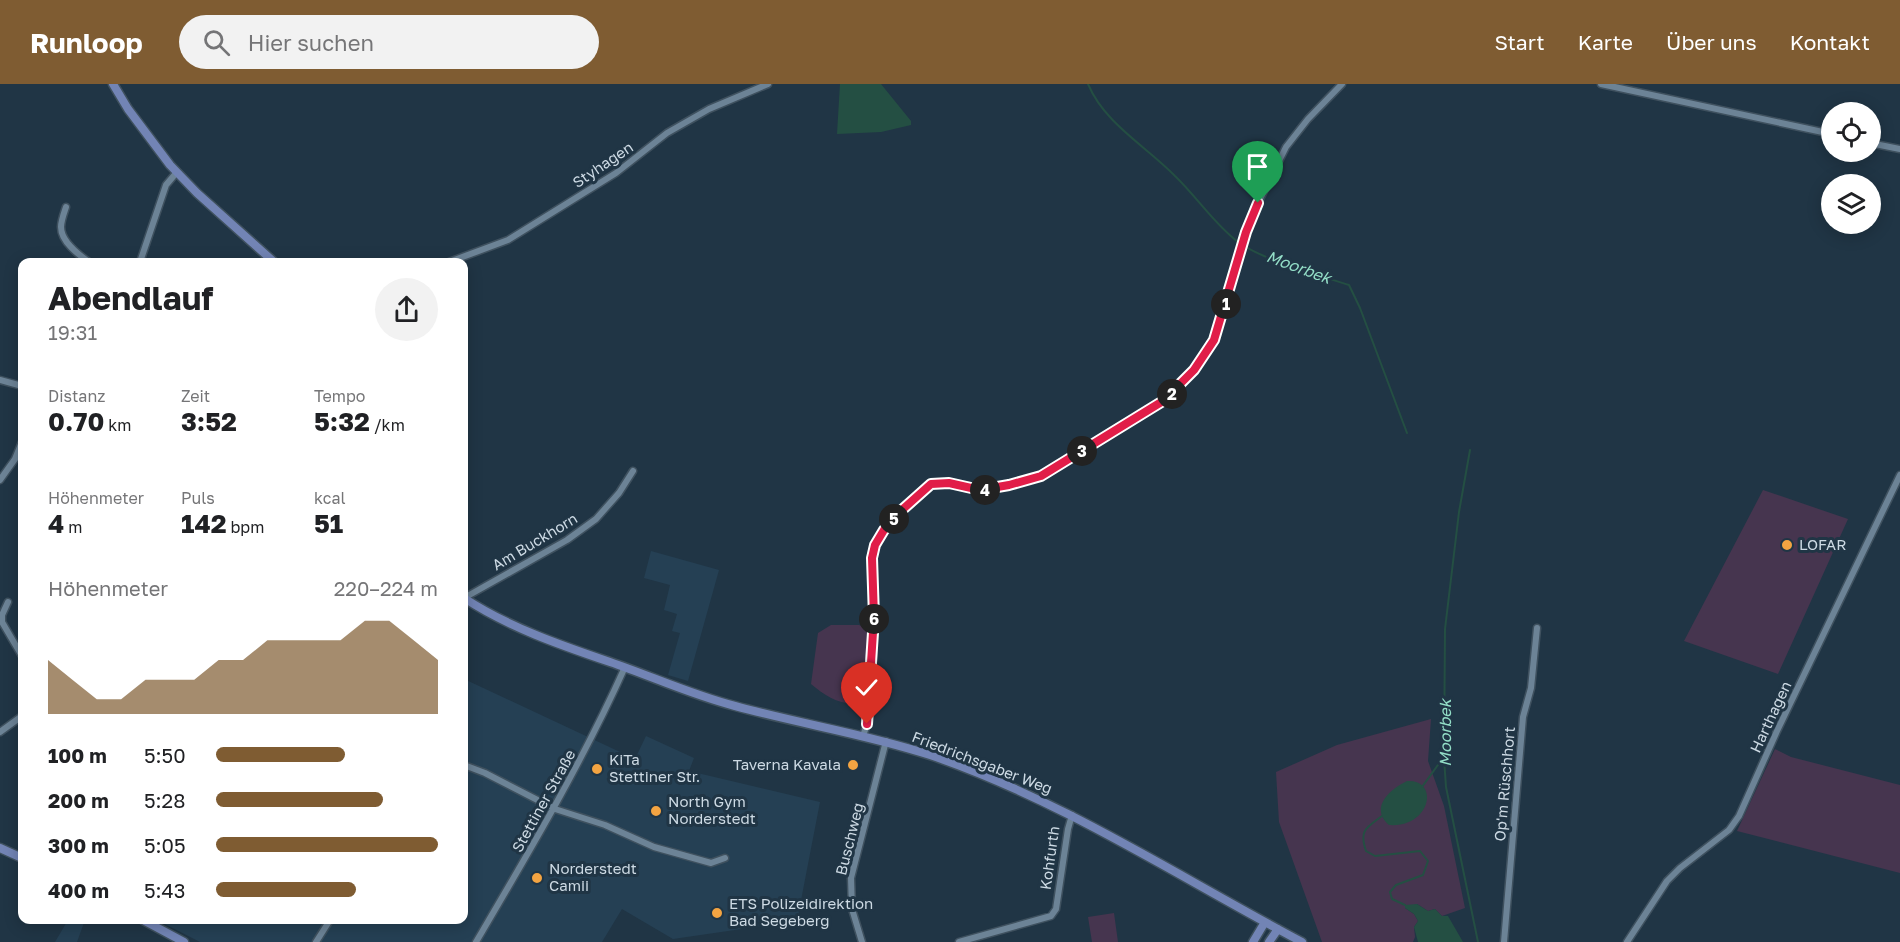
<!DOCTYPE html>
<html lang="de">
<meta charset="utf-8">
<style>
:root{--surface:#fff;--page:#f2f2f2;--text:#202124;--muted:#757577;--accent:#7f5c32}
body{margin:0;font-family:"Golos Text",sans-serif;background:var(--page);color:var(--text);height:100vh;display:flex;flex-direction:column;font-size:22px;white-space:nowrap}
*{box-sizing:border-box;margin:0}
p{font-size:20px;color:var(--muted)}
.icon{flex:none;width:33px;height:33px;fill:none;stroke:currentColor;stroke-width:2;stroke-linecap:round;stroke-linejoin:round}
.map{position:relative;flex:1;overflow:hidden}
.sheet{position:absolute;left:18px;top:174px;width:450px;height:666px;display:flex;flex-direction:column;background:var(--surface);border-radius:12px;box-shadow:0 3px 15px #0003}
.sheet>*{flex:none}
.buttons{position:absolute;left:1821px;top:18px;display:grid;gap:12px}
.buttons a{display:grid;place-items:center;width:60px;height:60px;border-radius:50%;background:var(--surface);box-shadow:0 3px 15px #0003;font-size:30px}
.pin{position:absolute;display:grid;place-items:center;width:51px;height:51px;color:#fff;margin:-62px -26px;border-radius:50% 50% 50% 0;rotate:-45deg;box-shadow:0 0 6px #0007}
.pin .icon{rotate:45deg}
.km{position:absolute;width:30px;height:30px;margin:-15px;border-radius:50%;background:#222;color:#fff;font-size:16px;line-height:30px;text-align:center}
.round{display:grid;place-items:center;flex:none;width:63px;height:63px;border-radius:32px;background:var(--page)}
.summary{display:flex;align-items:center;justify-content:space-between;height:102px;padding:0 30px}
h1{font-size:33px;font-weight:700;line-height:45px}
.metrics{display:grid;grid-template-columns:repeat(3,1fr);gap:9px;height:102px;padding:6px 30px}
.metrics div{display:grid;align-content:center}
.metrics b{font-size:26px;font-weight:700}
.metrics small{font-size:16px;font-weight:400}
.metrics p{font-size:16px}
.chart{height:168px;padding:12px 30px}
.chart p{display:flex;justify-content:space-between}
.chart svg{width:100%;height:108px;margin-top:6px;fill:var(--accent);opacity:.7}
ul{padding:0 30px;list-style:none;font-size:20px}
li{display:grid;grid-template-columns:96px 72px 1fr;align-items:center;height:45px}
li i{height:15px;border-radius:8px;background:var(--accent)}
header{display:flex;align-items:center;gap:36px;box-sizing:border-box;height:84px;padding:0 30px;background:var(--accent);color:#fff}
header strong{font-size:28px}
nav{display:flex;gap:33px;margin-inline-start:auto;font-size:21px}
.search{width:420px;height:54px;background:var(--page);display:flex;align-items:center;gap:15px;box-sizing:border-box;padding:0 21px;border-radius:33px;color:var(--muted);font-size:22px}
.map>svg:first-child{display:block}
.built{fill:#254054}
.green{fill:#46354f}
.water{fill:#244f43}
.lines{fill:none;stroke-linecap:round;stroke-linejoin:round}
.stream{stroke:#244f43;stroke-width:2}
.street-casing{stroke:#3f515f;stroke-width:9}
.secondary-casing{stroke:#3f515f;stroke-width:11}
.street{stroke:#6c8396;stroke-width:6}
.secondary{stroke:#7284b5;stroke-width:8}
.route-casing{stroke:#fff;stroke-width:12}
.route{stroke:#e11d48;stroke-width:8}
.poi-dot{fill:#f3a442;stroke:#203545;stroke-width:2}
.labels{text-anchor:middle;stroke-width:6;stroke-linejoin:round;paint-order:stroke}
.street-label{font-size:15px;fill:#cddae4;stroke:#203545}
.poi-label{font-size:15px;fill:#cddae4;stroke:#203545;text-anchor:start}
.water-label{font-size:16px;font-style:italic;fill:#93dec7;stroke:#203545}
</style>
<header>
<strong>Runloop</strong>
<div class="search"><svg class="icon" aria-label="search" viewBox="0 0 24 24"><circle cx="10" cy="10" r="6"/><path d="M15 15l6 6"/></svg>Hier suchen</div>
<nav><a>Start</a><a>Karte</a><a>Über uns</a><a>Kontakt</a></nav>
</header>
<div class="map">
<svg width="1900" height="858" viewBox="0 0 1900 858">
<rect width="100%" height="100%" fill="#203545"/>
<path class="built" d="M 651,467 L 719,486 L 688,597 L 668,591 L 680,549 L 672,547 L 677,530 L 664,526 L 670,501 L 644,494 Z
M 464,595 L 635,675 L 646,652 L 694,674 L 689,687 L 820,718 L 797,837 L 673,855 L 622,825 L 602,858 L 200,858 L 157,836 L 464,836 Z
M 68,836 L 85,836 L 77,858 L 55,858 Z"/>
<path class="green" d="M 1763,406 L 1848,435 L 1778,590 L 1684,557 Z
M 831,541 L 859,541 L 870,545 L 866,613 L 860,619 C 841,622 825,612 811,600 L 818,549 Z
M 1431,635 L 1428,677 L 1444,722 L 1465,824 L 1442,832 L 1435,825 L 1428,827 L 1417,820 L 1405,824 L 1414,830 L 1418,837 L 1414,843 L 1415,853 L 1413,858 L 1322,858 L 1279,738 L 1276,688 L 1337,661 Z
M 1775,665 L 1791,673 L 1900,701 L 1900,789 L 1737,747 Z
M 1114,829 L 1118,858 L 1092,858 L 1088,833 Z"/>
<path class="water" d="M 840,0 L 881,0 L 911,37 L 911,41 L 881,48 L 837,50 Z
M 1407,697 C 1440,695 1431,744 1389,741 C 1369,724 1390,705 1407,697 Z
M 1417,820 L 1428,827 L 1435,825 L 1442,832 L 1448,832 L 1463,858 L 1418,858 L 1414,843 L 1418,837 L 1414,830 L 1405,824 L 1405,821 Z"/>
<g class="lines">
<path class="stream" d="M 1088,0 C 1105,40 1146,62 1175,92 C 1197,113 1214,140 1238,158 C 1263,176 1318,191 1349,201 L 1360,224 L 1407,349
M 1470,366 L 1459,428 L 1445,545 L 1444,674 L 1446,703 L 1478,858
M 1422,703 L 1443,674
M 1382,732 C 1366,744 1359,746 1366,767 L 1375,772 L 1420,767 L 1428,777 L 1423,791 L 1396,801 L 1390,808 L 1392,815 L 1405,821"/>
<defs>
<path id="street" d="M 1601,0 L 1832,50
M 1870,59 L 1900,65
M 66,123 C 64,129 61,137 61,143 C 61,158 79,171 89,178
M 140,178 L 166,101 L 177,88
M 449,178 L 508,156 L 616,89 L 667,49 L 709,25 L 768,0
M 0,296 L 22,302
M 0,396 L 15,375 L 22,358
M 464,514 L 567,456 L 596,435 L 619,409 L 633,387
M 8,518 L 2,531 L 2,538 L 22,572
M 0,648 L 22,632
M 863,652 L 867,640 L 874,533 L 871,474 L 875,461 L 884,446 L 903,425 L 931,400 L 949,398 L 980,407 L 1009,401 L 1041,392 L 1156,322 L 1174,307 L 1194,286 L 1214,257 L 1247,148 L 1258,119 L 1286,63 L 1308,35 L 1342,0
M 464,681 L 485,689 L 555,725 L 605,741 L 654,763 L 711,779 L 725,774
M 316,858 L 330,836
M 476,858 C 529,768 582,679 625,583
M 862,858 L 852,825 L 851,794 L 886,657
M 959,858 L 1051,832 L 1056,825 L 1068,745 L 1072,731
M 1504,858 L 1523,633 L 1531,604 L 1537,544
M 1627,858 L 1667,797 L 1680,784 L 1729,746 L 1739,732 L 1777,647 L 1900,391"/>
<path id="secondary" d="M 113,0 L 128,25 L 170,81 L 197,109 L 274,178
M 464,514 C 508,543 560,561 610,578 C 651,592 692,611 735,622 C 800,640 866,650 930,671 C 1062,716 1179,793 1302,858
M 0,764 L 22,774
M 143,836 L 184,858
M 1253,858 L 1265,838
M 1269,858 L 1278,845"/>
</defs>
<use href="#street" class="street-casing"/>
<use href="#secondary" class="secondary-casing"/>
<use href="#street" class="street"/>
<use href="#secondary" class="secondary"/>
</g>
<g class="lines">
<defs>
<path id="route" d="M 867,640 L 874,533 L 872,474 L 875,461 L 884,446 L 903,425 L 931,400 L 949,399 L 980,406 L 1009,401 L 1041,392 L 1163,317 L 1194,286 L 1214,256 L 1246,148 L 1258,119"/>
</defs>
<use href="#route" class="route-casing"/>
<use href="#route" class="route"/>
</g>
<g class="poi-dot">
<circle cx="1787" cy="461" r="6"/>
<circle cx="853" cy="681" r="6"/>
<circle cx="597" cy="685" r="6"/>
<circle cx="656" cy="727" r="6"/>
<circle cx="537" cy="794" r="6"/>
<circle cx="717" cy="829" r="6"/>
</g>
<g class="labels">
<g class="street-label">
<text transform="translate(603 81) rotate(-34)" y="5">Styhagen</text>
<text transform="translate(535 458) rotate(-31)" y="5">Am Buckhorn</text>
<text transform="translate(1771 633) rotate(-65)" y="5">Harthagen</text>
<text transform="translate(982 679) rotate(21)" y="5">Friedrichsgaber Weg</text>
<text transform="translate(1505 700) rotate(-85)" y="5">Op'm Rüschhort</text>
<text transform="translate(544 717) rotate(-61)" y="5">Stettiner Straße</text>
<text transform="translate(850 755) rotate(-76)" y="5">Buschweg</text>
<text transform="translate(1050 774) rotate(-82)" y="5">Kohfurth</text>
</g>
<g class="poi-label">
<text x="1799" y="466">LOFAR</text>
<text x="609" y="681">KiTa<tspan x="609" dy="17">Stettiner Str.</tspan></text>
<text x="841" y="686" text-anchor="end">Taverna Kavala</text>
<text x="668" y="723">North Gym<tspan x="668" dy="17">Norderstedt</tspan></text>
<text x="549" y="790">Norderstedt<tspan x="549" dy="17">Camii</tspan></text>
<text x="729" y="825">ETS Polizeidirektion<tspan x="729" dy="17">Bad Segeberg</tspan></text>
</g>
<g class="water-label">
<text transform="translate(1299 183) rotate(20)" y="6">Moorbek</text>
<text transform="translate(1445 649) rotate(-90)" y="6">Moorbek</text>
</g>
</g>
</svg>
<div class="buttons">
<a><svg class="icon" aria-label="locate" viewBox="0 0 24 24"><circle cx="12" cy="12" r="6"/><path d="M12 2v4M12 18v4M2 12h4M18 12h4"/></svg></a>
<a><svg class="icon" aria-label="layers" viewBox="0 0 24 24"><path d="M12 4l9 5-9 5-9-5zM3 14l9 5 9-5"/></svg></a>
</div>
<div class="pin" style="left:1258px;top:119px;background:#1e9e55"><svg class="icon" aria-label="arrive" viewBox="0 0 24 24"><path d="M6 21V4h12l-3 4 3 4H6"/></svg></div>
<div class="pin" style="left:867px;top:640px;background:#d93025"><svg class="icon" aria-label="check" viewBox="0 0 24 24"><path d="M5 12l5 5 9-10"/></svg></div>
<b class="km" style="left:1226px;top:220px">1</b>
<b class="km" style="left:1172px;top:310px">2</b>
<b class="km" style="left:1082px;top:367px">3</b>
<b class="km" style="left:985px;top:406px">4</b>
<b class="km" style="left:894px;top:435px">5</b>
<b class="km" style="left:874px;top:535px">6</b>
<section class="sheet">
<div class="summary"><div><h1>Abendlauf</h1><p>19:31</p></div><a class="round"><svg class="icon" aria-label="share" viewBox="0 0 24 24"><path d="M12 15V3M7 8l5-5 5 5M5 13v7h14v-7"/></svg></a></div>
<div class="metrics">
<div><p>Distanz</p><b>0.70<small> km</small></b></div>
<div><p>Zeit</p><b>3:52</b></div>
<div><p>Tempo</p><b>5:32<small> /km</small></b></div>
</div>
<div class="metrics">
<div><p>Höhenmeter</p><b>4<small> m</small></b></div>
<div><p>Puls</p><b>142<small> bpm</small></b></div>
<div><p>kcal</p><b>51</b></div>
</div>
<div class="chart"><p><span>Höhenmeter</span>220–224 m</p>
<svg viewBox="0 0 160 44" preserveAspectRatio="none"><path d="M0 44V22L10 30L20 38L30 38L40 30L50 30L60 30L70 22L80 22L90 14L100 14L110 14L120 14L130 6L140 6L150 14L160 22V44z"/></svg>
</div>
<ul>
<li><b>100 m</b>5:50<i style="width:58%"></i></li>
<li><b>200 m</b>5:28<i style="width:75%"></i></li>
<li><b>300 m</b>5:05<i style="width:100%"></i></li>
<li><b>400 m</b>5:43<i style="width:63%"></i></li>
</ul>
</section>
</div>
